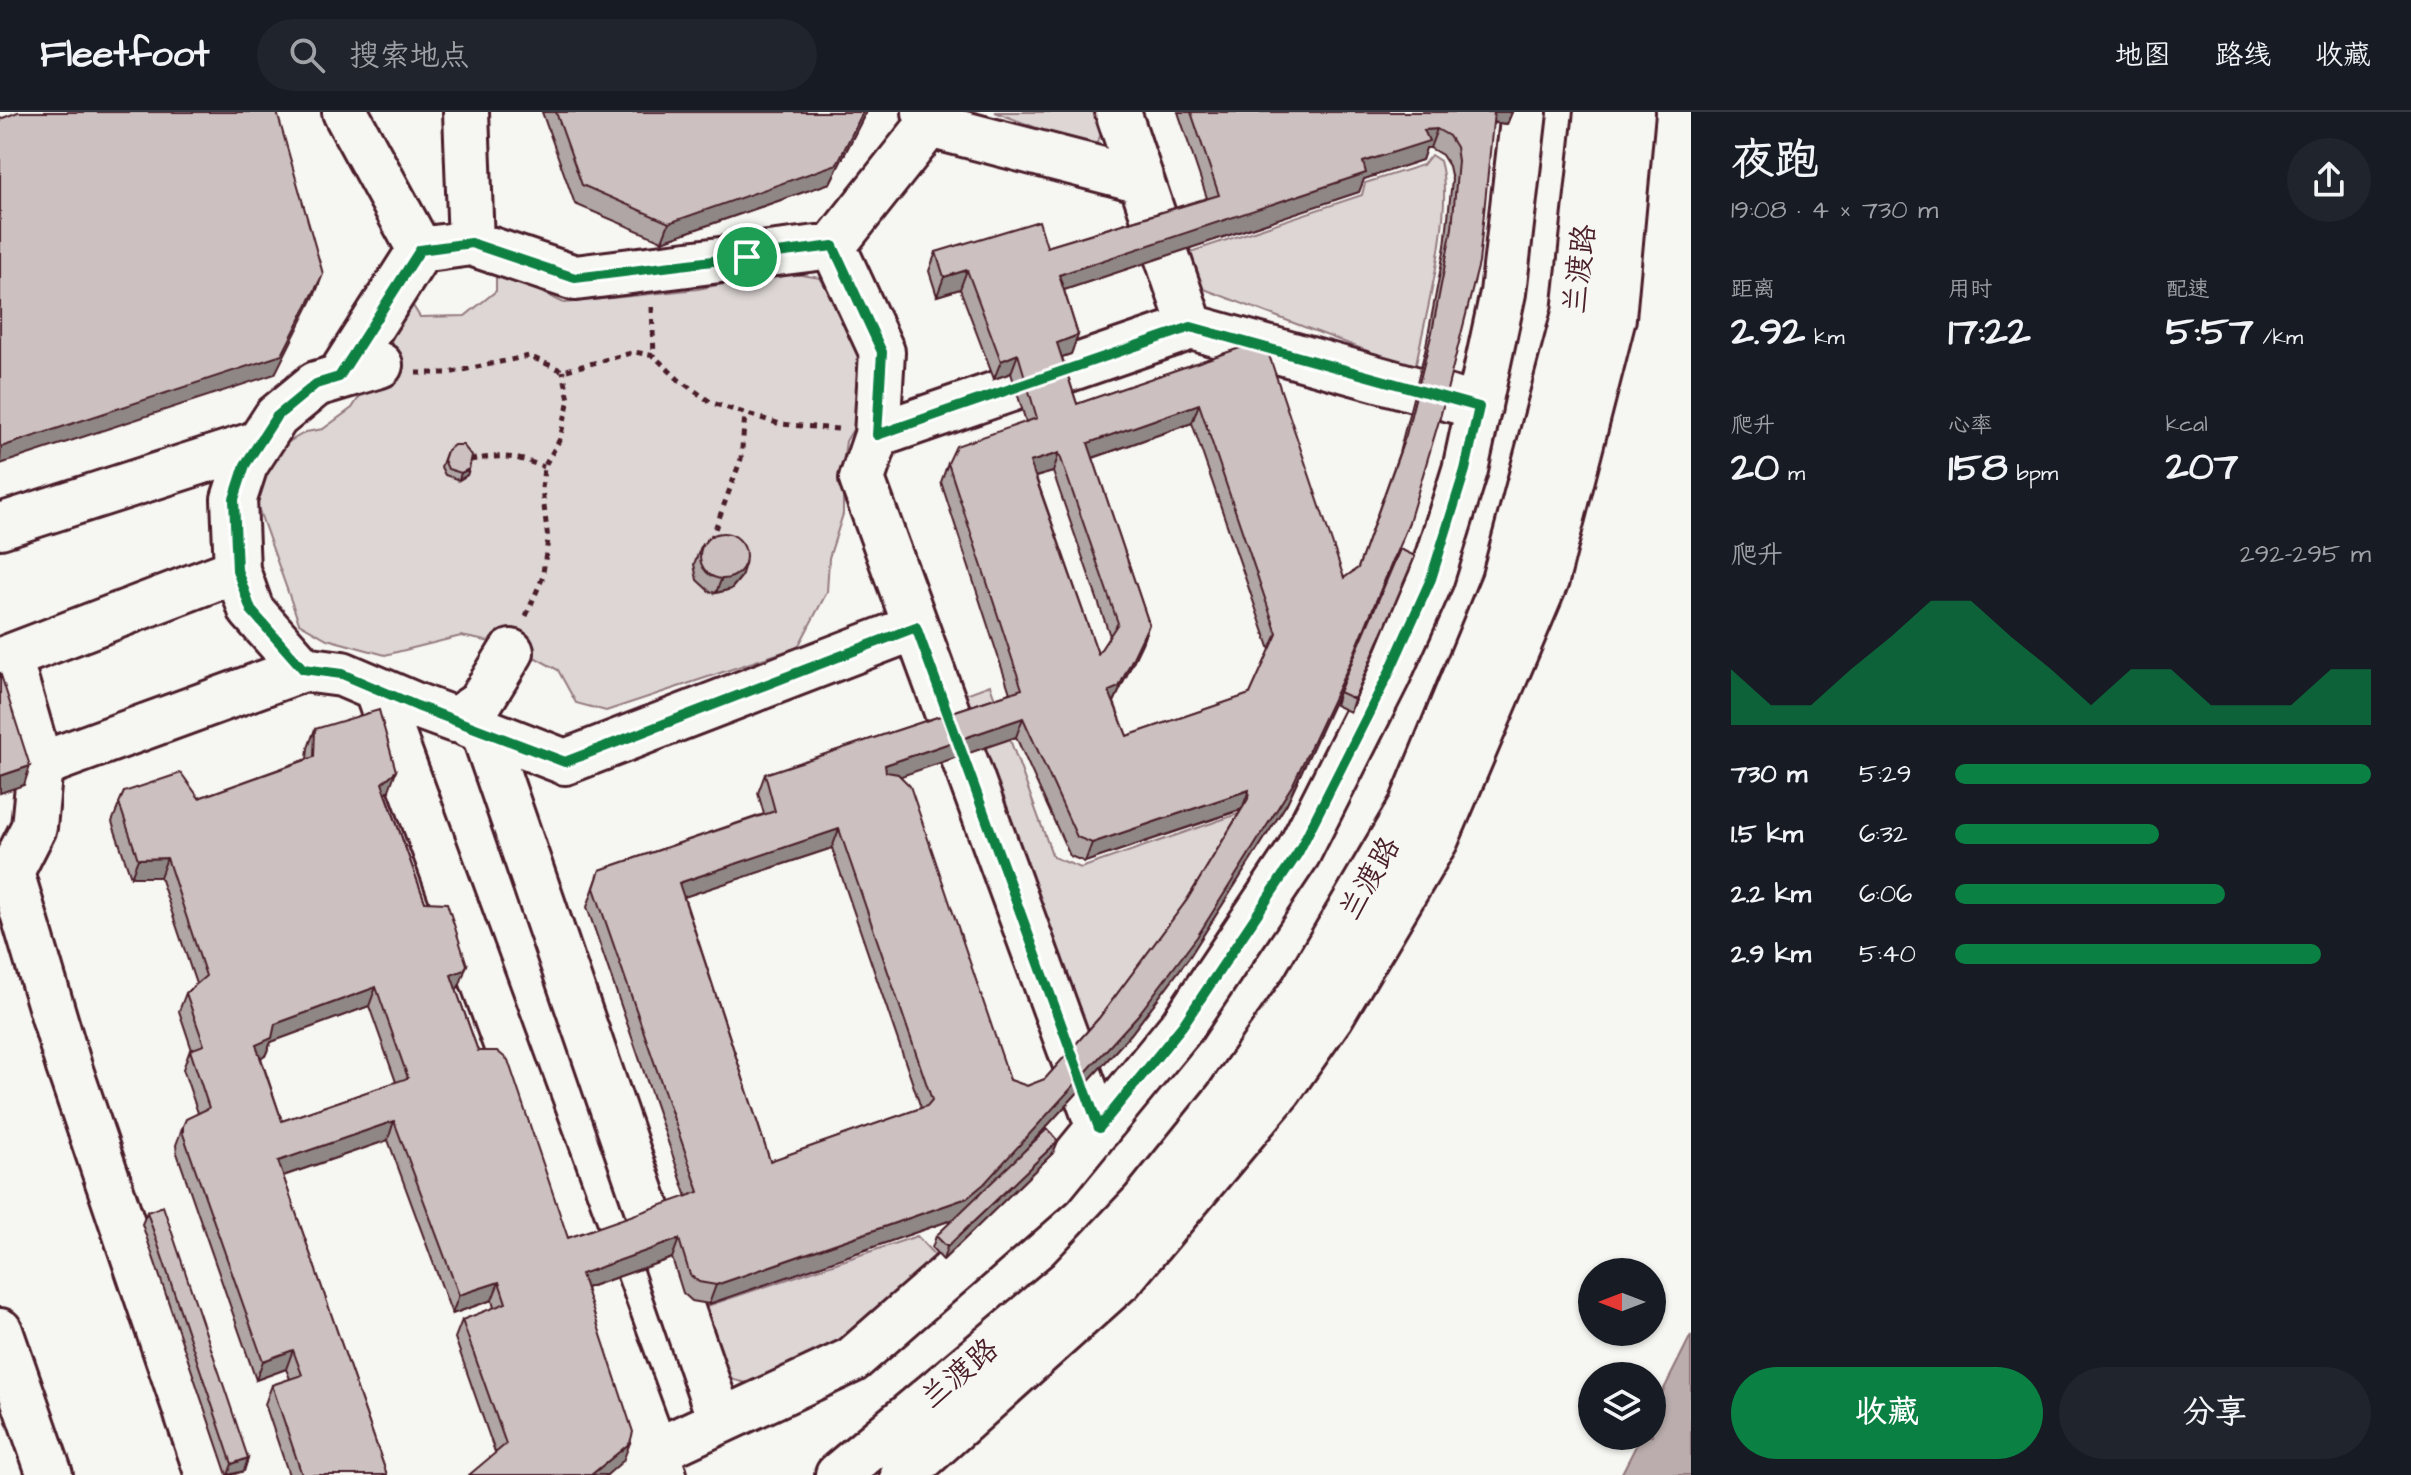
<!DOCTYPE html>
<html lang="zh">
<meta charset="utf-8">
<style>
:root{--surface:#171b24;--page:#20242c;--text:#f1f3f6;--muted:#9ea1a6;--line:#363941;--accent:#0b8043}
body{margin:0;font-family:"Architects Daughter","LXGW WenKai TC",sans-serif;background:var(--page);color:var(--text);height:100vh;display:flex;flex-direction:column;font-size:30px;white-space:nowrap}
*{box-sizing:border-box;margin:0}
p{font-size:26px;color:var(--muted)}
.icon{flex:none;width:44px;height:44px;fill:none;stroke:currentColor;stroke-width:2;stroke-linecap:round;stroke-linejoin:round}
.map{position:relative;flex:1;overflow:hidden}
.sheet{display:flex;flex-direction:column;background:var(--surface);width:720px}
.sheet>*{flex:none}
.needle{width:52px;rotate:270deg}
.controls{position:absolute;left:1578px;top:1146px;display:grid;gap:16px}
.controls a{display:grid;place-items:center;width:88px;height:88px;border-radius:50%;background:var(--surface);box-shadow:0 2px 6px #0004;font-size:40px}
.pin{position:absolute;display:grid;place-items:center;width:68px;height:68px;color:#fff;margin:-34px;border:4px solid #fff;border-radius:50%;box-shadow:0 2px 8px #0007}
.round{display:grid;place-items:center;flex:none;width:84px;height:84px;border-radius:42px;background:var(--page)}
.headline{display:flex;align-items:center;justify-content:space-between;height:136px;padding:0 40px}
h1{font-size:44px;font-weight:800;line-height:60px}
.metrics{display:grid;grid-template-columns:repeat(3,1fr);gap:12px;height:136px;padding:8px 40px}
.metrics div{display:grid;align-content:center}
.metrics b{font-size:40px;font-weight:800}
.metrics small{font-size:22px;font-weight:400}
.metrics p{font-size:22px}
.chart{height:224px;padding:16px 40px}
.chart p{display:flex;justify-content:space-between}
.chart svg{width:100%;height:144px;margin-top:8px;fill:var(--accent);opacity:.7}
.primary-button{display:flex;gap:16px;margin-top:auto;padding:16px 40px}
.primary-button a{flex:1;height:92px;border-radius:48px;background:var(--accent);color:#fff;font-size:32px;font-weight:800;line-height:92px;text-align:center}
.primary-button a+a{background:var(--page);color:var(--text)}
ul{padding:0 40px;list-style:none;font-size:26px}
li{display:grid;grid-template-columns:128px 96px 1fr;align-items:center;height:60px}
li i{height:20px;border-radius:10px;background:var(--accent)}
header{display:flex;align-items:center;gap:48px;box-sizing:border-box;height:112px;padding:0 40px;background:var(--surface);border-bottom:2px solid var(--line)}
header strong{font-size:38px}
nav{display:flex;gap:44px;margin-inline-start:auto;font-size:28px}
.search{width:560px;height:72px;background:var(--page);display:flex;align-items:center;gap:20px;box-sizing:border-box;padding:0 28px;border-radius:44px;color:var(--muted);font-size:30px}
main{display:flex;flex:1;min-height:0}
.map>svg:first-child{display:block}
.green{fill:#ddd6d5;stroke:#947a80;stroke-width:2}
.water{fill:#bbadae;stroke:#8e747a;stroke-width:2}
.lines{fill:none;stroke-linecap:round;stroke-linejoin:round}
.minor-casing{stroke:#4a1f2b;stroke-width:50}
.path{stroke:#4a1f2b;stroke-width:5;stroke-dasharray:6 6;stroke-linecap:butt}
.minor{stroke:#f6f6f2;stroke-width:44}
.wall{fill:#afa6a5;stroke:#4a1f2b;stroke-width:2;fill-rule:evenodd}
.shaded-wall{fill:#8f8786;stroke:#4a1f2b;stroke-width:2}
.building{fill:#ccc1c0;stroke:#4a1f2b;stroke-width:2;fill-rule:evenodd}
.route-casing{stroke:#fff;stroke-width:16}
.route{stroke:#0b8043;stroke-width:10}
.labels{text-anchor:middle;stroke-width:8;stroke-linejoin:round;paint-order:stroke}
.street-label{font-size:30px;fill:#4a1f2b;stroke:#f6f6f2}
</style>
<header>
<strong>Fleetfoot</strong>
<div class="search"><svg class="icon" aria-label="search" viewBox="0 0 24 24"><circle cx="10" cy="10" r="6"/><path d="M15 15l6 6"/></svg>搜索地点</div>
<nav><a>地图</a><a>路线</a><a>收藏</a></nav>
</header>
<main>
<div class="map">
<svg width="1691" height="1363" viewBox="0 0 1691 1363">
<rect width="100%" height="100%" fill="#f6f6f2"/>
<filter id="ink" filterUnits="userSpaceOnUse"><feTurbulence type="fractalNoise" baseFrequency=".0125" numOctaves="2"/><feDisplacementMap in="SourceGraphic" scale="16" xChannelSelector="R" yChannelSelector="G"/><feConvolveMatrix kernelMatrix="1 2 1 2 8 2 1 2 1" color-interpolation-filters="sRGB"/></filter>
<g filter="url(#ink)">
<path class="green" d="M 995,0 L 1095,0 L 1102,21 L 1096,32 L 1076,31 Z
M 1431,43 L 1440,49 C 1455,97 1425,205 1415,257 L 1196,174 L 1184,142 L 1362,83 L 1365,71 L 1423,53 Z
M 496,159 L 564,191 L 698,177 L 783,160 L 820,166 L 849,210 L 867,266 L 867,294 L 846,329 L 843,351 L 843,402 L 829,446 L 827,480 L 798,535 L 606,599 L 576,591 L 558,558 L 516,535 L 461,524 L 385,543 L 327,527 L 299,511 L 255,387 L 261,363 L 278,336 L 306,320 L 323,317 L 352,296 L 380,253 L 410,189 L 420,205 L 465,204 L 496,179 Z
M 990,573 L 1053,745 L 1081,756 L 1238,702 L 1237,710 L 1156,835 L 1087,926 L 963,583 Z
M 917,1124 L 938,1147 L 928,1158 L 824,1242 L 786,1260 L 746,1271 L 714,1263 L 692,1199 Z"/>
<path class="water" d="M 1691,1223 L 1691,1363 L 1621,1363 L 1641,1324 L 1652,1324 L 1652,1301 Z"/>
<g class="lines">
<defs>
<path id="minor" d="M 345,0 L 420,138
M 466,0 L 471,131
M 925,0 L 929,13 L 1141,68
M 1118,0 L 1191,215 L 1479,295
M 339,265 L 420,138 L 471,131 L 575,166 L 833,134
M 877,323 L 882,240 L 833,134 L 929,13
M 0,414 L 259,331
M 237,458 L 251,498 L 303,557 L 342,562 L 417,594 L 455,608 L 479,592 L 511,540
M 376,577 L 664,1363
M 467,612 L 565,650 L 916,515
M 483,619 L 720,1308
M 40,653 L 303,557
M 1099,1016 L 862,367 L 877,323 L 1191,215
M 0,1219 L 50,1363
M 208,1363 L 69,955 L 11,760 L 34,715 L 40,653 L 9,545 L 237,458 L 234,387 L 245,353 L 276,305 L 316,272 L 380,253
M 629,1363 L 656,1339 L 852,1248 L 1052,1073 L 1183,913 L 1298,741 L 1387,565 L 1431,467 L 1465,358 L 1503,181 L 1524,0
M 838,1363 L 1069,1169 L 1143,1091 L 1227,987 L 1304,877 L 1411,695 L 1504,469 L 1575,201 L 1597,0
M 903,1363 L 1120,1168 L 1280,977 L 1331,904 L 1436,727 L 1546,468 L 1613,206 L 1632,0"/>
</defs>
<use href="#minor" class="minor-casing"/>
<path class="path" d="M 652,195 L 654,244
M 416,261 L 448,261 L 529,244 L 563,259 L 635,240 L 654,244 L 679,268 L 712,291 L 780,312 L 838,317
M 470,348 C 503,343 513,343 544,355
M 711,428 L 741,347 L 745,303
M 526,504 L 542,467 L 548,428 L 542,377 L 544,355 L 560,327 L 569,287 L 563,259"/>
<use href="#minor" class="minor"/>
</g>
<path class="wall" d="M 542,0 L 866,0 L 830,71 L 662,129 L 575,92 Z
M 1178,0 L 1512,0 L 1507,12 L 1493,11 L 1402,429 L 1344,568 L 1287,691 L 1190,844 L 1131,922 L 1027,1036 L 1058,1029 L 1053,1041 L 943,1148 L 932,1136 L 936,1124 L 954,1107 L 709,1192 L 692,1189 L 683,1181 L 672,1146 L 586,1176 L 623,1349 L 495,1340 L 455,1226 L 462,1208 L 494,1196 L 492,1188 L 452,1202 L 388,1028 L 283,1064 L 387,1363 L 289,1363 L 265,1292 L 272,1273 L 290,1267 L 286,1257 L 256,1268 L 177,1041 L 176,1033 L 183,1014 L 198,1001 L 183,957 L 190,938 L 192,938 L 179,899 L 186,881 L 196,872 L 160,765 L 131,765 L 112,710 L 124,680 L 199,686 L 307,647 L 308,636 L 315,617 L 389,678 L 386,681 L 425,790 L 460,872 L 456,877 L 478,939 L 568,1126 L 687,1085 L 587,795 L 600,758 L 764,702 L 758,681 L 765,662 L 1010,581 L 941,370 L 948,351 L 1026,310 L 1011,261 L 994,267 L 960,177 L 937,184 L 929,159 L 936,140 L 1047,135 L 1207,86 ZM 1426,36 L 1430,36 L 1442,43 L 1449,54 L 1452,68 L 1445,134 L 1425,239 L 1399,341 L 1358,456 L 1344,466 L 1243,235 L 1077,292 L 1062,245 L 1071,242 L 1078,223 L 1064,178 L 1359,80 L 1364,67 L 1422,48 ZM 1192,311 L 1270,538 L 1250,582 L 1127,624 L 1114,590 L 1142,531 L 1149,512 L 1093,346 ZM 1053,360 L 1110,524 L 1098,542 L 1036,365 ZM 1016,625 L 1070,744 L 1085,750 L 1241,698 L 1187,788 L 1099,906 L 1045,967 L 1027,974 L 1010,968 L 900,664 ZM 832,736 L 921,996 L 770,1049 L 684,785 ZM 369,894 L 396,970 L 282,1009 L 261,946 L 265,944 L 271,930 Z
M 447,339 L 469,357 L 467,363 L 459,368 L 445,363 L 441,355 Z
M 702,432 L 741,465 L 731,477 L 716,481 L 709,479 L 697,468 L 694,452 Z
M 1415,444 L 1350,600 L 1335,593 L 1339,580 Z
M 147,1100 L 248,1346 L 244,1359 L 232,1363 L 227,1363 L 142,1112 Z"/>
<path class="shaded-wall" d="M 863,0 L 866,0 L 830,71 L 662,129 L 669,111 Z
M 1494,0 L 1512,0 L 1507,12 L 1491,10 Z
M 1437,17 L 1430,36 L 1426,36 L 1422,48 L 1364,67 L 1359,80 L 1052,182 L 1059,163 L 1363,50 L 1424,18 Z
M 967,158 L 960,177 L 937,184 L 944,165 Z
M 323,162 L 316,180 L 275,262 L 0,352 L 1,335 Z
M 1078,223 L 1071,242 L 1050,249 L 1057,231 Z
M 1018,242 L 1011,261 L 994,267 L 1001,249 Z
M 1199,292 L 1192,311 L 1081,350 L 1088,331 Z
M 1059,341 L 1053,360 L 1023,368 L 1030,350 Z
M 469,357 L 467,363 L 459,368 L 461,361 Z
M 1409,410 L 1344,568 L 1287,691 L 1190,844 L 1131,922 L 977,1091 L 960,1105 L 709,1192 L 716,1173 L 967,1086 L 1138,903 Z
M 1415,444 L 1350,600 L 1354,587 Z
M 745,452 L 741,465 L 731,477 L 716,481 L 721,468 Z
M 1149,512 L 1142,531 L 1112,594 L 1109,579 Z
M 1023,606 L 1016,625 L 878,672 L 885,653 Z
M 30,654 L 24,673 L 0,681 L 0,664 Z
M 396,659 L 389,678 L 376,690 L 382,671 Z
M 1249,678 L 1242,697 L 1085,750 L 1092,731 Z
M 839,717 L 832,736 L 672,789 L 679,771 Z
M 167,746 L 160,765 L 131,765 L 138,747 Z
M 467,853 L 460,872 L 457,877 L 444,881 L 451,863 Z
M 376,875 L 369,894 L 271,930 L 265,944 L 249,951 L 256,933 L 275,912 Z
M 394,1009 L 388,1028 L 271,1068 L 278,1049 Z
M 1058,1029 L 1053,1041 L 943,1148 L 947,1135 Z
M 679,1127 L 672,1146 L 574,1180 L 581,1162 Z
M 499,1170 L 492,1188 L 452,1202 L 459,1183 Z
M 293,1238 L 286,1257 L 256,1268 L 263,1249 Z
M 630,1331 L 623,1349 L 607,1363 L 591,1363 Z
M 248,1346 L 244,1359 L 228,1363 L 232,1352 Z"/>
<path class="building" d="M 18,0 L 277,0 L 323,162 L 282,243 L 1,335 L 0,332 L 0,7 Z
M 556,0 L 863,0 L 837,52 L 669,111 L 582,73 Z
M 1191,0 L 1494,0 L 1479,151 L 1441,302 L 1409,410 L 1351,549 L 1293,672 L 1197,825 L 1138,903 L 984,1072 L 967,1086 L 716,1173 L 699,1170 L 690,1163 L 679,1127 L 581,1162 L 633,1320 L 630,1331 L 591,1363 L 469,1363 L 506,1332 L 462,1208 L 506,1191 L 499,1170 L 459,1183 L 394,1009 L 278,1049 L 387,1363 L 302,1363 L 272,1273 L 302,1263 L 293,1238 L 263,1249 L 183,1022 L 183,1014 L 186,1007 L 209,996 L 190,938 L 204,933 L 186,881 L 206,864 L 167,746 L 138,747 L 119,691 L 124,680 L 181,661 L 199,686 L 314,645 L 315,617 L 379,598 L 396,659 L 382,671 L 425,790 L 447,791 L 467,853 L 464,858 L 451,863 L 478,939 L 497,939 L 508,948 L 568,1126 L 699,1080 L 594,776 L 600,758 L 775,699 L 765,662 L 1022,577 L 948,351 L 956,334 L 1037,306 L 1018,242 L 1001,249 L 967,158 L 944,165 L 936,140 L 1039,109 L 1047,135 L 1219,83 ZM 1437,17 L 1449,24 L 1456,35 L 1458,49 L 1452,116 L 1432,220 L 1406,323 L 1358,456 L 1344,466 L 1269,243 L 1256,236 L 1243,235 L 1077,292 L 1057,231 L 1078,223 L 1059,163 L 1366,61 L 1363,50 L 1429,29 L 1424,18 ZM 1199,292 L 1277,522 L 1250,582 L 1127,624 L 1109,579 L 1119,575 L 1149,512 L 1088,331 ZM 1059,341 L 1118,511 L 1098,542 L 1030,350 ZM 1023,606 L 1077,725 L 1092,731 L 1249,678 L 1248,687 L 1187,788 L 1099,906 L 1045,967 L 1027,974 L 1010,968 L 910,674 L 898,662 L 886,660 L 885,653 ZM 839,717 L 932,988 L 927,994 L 770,1049 L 679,771 ZM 376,875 L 408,966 L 282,1009 L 256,933 L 272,926 L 275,912 Z
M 454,333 L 463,333 L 472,344 L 469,357 L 461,361 L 448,357 L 444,348 L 447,339 Z
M700 444a23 23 0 1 1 46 0a23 23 0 1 1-46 0Z
M 1400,437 L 1415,444 L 1354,587 L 1339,580 Z
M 0,560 L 30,654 L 0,664 Z
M 1047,1017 L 1058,1029 L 947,1135 L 936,1124 Z
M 163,1094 L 248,1346 L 232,1352 L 147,1100 Z"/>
</g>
<g class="lines" filter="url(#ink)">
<defs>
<path id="route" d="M 471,131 L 575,166 L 833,134 L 882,240 L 877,323 L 1191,215 L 1479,295 L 1465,358 L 1431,467 L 1387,565 L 1298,741 L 1183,913 L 1099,1016 L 916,515 L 565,650 L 417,594 L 342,562 L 303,557 L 251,498 L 237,458 L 234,387 L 245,353 L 276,305 L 316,272 L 339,265 L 420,138 Z"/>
</defs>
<use href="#route" class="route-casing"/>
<use href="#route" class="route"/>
</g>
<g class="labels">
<g class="street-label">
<text transform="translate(1579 157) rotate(-83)" y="10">兰渡路</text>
<text transform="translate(1369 766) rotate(-60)" y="10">兰渡路</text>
<text transform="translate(959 1261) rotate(-40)" y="10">兰渡路</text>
</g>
</g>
</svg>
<div class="controls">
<a><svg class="needle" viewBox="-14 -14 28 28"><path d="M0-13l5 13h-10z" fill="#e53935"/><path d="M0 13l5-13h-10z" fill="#9ea1a6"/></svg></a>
<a><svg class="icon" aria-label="layers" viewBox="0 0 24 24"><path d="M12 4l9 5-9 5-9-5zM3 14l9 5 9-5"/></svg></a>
</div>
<div class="pin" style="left:747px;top:145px;background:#1e9e55"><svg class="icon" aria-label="arrive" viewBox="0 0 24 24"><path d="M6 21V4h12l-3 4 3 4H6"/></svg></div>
</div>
<section class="sheet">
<div class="headline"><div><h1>夜跑</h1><p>19:08 · 4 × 730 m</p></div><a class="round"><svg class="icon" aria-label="share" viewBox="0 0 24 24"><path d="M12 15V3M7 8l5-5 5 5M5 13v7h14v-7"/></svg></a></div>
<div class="metrics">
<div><p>距离</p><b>2.92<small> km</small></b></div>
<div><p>用时</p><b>17:22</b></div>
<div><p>配速</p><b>5:57<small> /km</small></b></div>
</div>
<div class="metrics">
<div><p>爬升</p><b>20<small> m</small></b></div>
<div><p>心率</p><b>158<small> bpm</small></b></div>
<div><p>kcal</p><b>207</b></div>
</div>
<div class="chart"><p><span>爬升</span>292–295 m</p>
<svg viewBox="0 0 160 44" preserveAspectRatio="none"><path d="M0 44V27L10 38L20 38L30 27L40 17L50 6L60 6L70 17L80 27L90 38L100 27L110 27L120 38L130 38L140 38L150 27L160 27V44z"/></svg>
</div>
<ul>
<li><b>730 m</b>5:29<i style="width:100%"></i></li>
<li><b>1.5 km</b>6:32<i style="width:49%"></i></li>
<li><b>2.2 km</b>6:06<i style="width:65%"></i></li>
<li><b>2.9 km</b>5:40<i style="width:88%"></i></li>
</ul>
<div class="primary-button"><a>收藏</a><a>分享</a></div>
</section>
</main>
